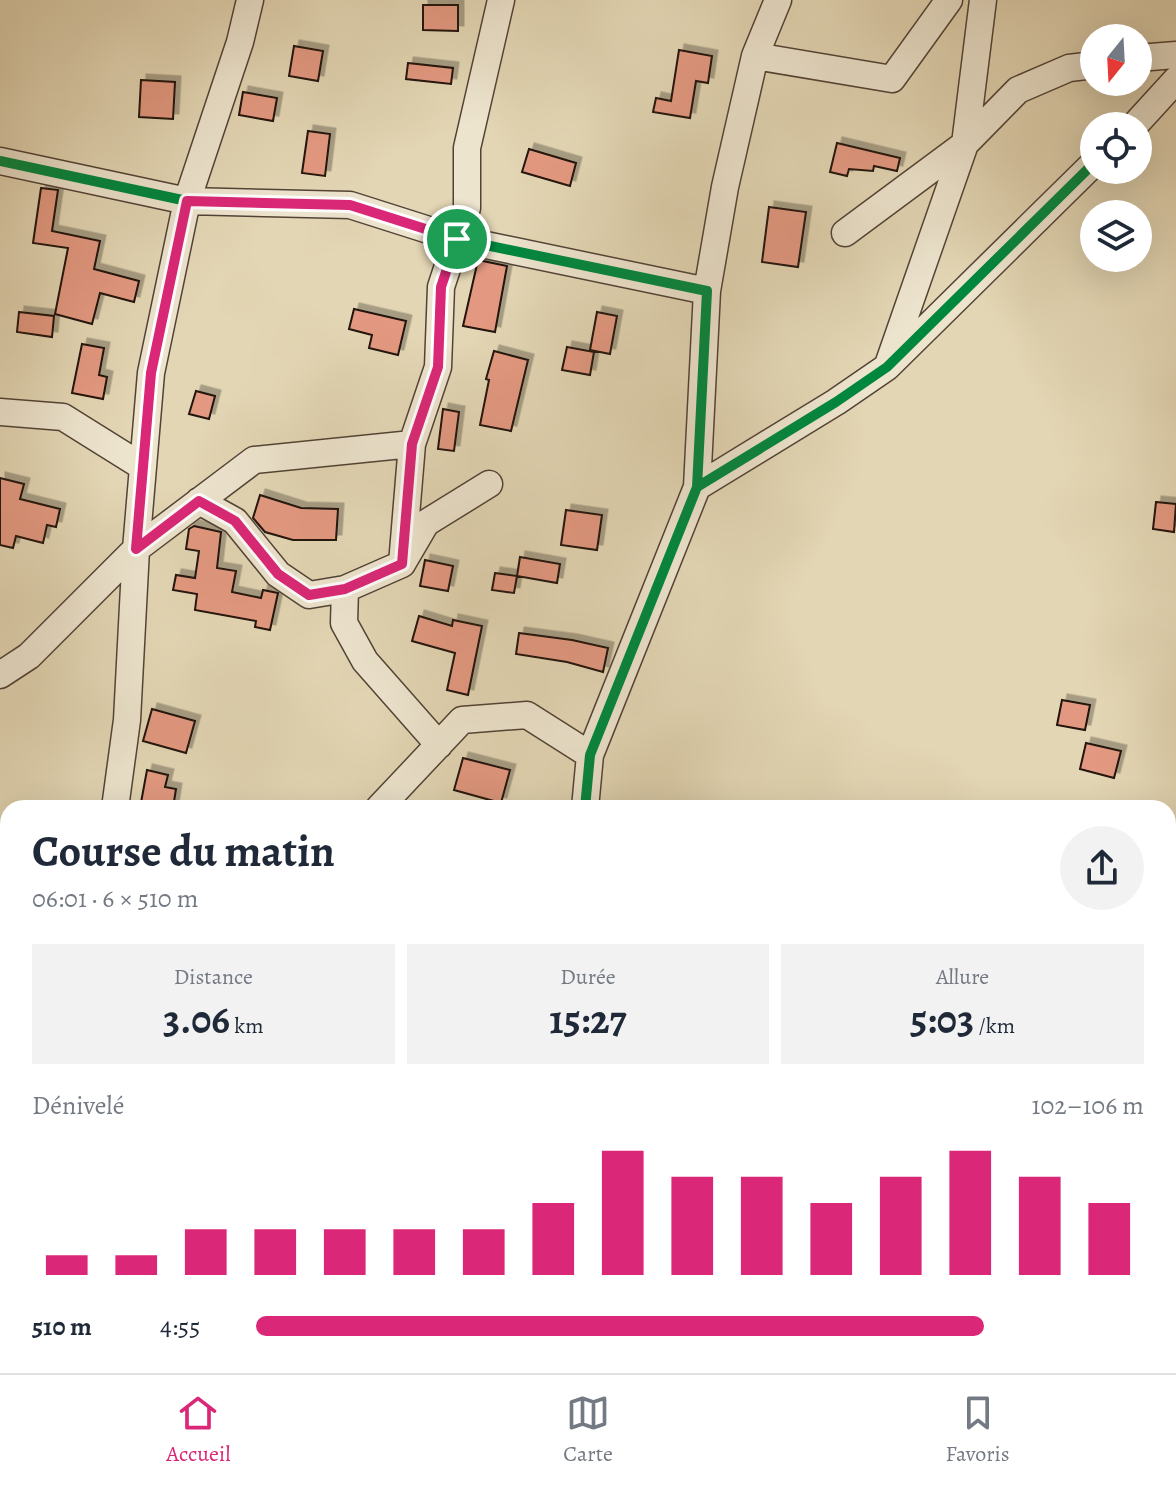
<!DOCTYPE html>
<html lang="fr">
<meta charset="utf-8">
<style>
:root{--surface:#fff;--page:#f2f2f3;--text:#1f2937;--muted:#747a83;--line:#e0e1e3;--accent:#db2777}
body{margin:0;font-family:Alegreya,serif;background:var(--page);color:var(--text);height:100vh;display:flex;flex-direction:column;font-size:30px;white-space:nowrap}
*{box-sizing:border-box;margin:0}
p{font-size:26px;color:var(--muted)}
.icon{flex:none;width:44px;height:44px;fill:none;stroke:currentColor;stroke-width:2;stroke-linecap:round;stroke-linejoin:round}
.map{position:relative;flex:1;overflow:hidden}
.details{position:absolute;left:0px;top:800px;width:1176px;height:574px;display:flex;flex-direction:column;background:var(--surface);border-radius:24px 24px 0 0;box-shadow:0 8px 32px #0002}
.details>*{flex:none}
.needle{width:52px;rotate:198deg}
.fabs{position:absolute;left:1080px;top:24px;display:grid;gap:16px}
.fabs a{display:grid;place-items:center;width:72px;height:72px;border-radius:50%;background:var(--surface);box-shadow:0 8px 32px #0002;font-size:40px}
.pin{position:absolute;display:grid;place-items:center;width:68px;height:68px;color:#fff;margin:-34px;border:4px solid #fff;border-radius:50%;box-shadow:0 2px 8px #0007}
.round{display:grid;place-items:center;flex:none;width:84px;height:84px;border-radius:42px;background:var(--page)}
.head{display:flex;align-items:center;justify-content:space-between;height:136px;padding:0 32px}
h1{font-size:44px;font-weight:700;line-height:60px}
.stats{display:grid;grid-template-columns:repeat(3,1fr);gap:12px;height:136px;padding:8px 32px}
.stats div{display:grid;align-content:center;border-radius:0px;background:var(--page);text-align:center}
.stats b{font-size:40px;font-weight:700}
.stats small{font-size:22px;font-weight:400}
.stats p{font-size:22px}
.chart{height:224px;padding:16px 32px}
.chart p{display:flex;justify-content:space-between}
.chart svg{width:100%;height:144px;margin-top:8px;stroke:var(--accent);stroke-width:6}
ul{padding:0 32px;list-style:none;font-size:26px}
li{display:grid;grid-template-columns:128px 96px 1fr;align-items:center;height:60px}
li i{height:20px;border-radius:10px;background:var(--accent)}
.tab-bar{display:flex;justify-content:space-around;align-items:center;height:112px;border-top:2px solid var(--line);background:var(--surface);font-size:22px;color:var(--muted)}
.tab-bar a{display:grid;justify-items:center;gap:4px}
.tab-bar .active{color:var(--accent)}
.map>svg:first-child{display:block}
.building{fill:#e39981;stroke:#21120c;stroke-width:2;filter:url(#shadow)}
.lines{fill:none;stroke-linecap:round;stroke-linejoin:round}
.minor-casing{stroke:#524336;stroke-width:29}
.minor{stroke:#ede4ce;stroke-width:26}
.cycleway-casing{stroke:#ede4ce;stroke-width:15}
.cycleway{stroke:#00873e;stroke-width:10}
.route-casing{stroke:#fff;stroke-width:16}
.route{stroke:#db2777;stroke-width:10}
</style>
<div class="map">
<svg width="1176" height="1373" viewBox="0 0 1176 1373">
<defs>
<filter id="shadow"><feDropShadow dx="5.5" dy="-5.5" stdDeviation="0" flood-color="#0004"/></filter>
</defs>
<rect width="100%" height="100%" fill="#e3d6b4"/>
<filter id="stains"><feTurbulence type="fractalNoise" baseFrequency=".0025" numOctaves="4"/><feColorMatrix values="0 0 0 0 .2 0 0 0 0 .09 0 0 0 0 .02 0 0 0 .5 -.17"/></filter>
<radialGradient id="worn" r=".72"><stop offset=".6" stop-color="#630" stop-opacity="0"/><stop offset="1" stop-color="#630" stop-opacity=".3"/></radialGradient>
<path class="building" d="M 423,5 L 458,5 L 458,31 L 423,30 Z
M 294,46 L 323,51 L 318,81 L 289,76 Z
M 679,50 L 712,56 L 708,83 L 696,81 L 690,118 L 653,112 L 656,98 L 671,101 Z
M 408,63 L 453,68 L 451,84 L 406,79 Z
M 141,80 L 175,82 L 173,119 L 139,117 Z
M 243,92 L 277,98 L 273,121 L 239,115 Z
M 308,131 L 330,134 L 325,176 L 302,173 Z
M 837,143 L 900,158 L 897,171 L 874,166 L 873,171 L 849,169 L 847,176 L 830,172 Z
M 529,149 L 576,163 L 570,186 L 522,172 Z
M 41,188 L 58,190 L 52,231 L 100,241 L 94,269 L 139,281 L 134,302 L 100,293 L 92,324 L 55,314 L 68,248 L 33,243 Z
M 769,207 L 806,212 L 798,267 L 762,262 Z
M 478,260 L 507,266 L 495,332 L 463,326 Z
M 354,309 L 406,321 L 398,355 L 369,348 L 372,335 L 349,329 Z
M 19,312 L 54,316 L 52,337 L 17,332 Z
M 597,312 L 617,316 L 610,354 L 590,350 Z
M 82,344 L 104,348 L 99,375 L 107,377 L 103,399 L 72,393 Z
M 567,347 L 594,352 L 590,375 L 562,370 Z
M 494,351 L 528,360 L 511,431 L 480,425 L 489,380 L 486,379 Z
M 196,391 L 215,396 L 209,419 L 189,414 Z
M 443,409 L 459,412 L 454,451 L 438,449 Z
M 0,478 L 24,484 L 20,499 L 60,509 L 56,527 L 47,525 L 43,543 L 16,536 L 13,548 L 0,545 Z
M 260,495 L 301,508 L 338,509 L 336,540 L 293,540 L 265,532 L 253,518 Z
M 1156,502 L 1176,504 L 1174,532 L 1153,529 Z
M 566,510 L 602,515 L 597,550 L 561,545 Z
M 194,526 L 221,532 L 217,568 L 236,571 L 232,592 L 261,598 L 263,590 L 278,593 L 270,630 L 255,627 L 256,621 L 195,610 L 197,594 L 173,590 L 176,575 L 195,578 L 199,551 L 186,549 L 189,529 Z
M 520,557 L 560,564 L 557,583 L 517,576 Z
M 425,560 L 453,566 L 448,591 L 420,586 Z
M 495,573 L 517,576 L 514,593 L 492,590 Z
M 419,616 L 452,626 L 453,620 L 482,626 L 468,695 L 447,690 L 455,653 L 412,641 Z
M 519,633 L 572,640 L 608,648 L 603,672 L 567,662 L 516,654 Z
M 1062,700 L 1090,705 L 1085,730 L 1057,725 Z
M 152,709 L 195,721 L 186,753 L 143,741 Z
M 1086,743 L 1121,751 L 1114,778 L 1080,769 Z
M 463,758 L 510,770 L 501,803 L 454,790 Z
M 147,770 L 168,775 L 165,787 L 176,789 L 173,808 L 140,808 Z"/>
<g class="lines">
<defs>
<path id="minor" d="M 755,56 L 778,0
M 1138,58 L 1176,55
M 1134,126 L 1176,80
M 0,161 L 187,201 L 350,205 L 457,239 L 707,291 L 697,487
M 845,233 L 965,144 L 1018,90 L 1069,68 L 1094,65
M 707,291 L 725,187 L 755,56 L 892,79 L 949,0
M 889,362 L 965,144 L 983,0
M 0,412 L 63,417 L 143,467
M 199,501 L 235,521 L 278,574 L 309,595 L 345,589 L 402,564 L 426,523 L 489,484
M 402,564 L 412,444 L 438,367 L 441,287 L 467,208 L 467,148 L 501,0
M 345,589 L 344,623 L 365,661 L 439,745
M 0,675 L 29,656 L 136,549 L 254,460 L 412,444
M 115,808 L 127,720 L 136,549 L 151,373 L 187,201 L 240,42 L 250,0
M 379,808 L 462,720 L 527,715 L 590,755
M 585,808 L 590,755 L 697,487 L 836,402 L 887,367 L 1094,163
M 1168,1060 L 1176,1056
M 1168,1084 L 1176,1103
M 0,1146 L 8,1149
M 1168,1164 L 1176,1160
M 0,1335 L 8,1292
M 62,1366 L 72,1373
M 520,1366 L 520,1373"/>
</defs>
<use href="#minor" class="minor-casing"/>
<use href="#minor" class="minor"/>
<defs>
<path id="cycleway" d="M 0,161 L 187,201 L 350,205 L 457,239 L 707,291 L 697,487
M 585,808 L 590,755 L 697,487 L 836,402 L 887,367 L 1094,163"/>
</defs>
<use href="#cycleway" class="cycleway-casing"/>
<use href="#cycleway" class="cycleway"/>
</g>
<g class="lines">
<defs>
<path id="route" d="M 187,201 L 350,205 L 457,239 L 441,287 L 438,367 L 412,444 L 402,564 L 345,589 L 309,595 L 278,574 L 235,521 L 199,501 L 136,549 L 151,373 Z"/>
</defs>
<use href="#route" class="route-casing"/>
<use href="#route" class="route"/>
</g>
<rect width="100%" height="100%" filter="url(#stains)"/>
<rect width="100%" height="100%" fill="url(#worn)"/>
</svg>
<div class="fabs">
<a><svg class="needle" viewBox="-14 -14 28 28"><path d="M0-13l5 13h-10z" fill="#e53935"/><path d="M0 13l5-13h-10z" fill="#747a83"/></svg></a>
<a><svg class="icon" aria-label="locate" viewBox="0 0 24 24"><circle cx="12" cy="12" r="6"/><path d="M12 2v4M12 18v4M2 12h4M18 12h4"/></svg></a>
<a><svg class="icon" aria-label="layers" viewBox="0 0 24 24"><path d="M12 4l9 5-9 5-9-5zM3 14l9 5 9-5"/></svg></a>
</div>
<div class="pin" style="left:457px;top:239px;background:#1e9e55"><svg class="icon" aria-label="arrive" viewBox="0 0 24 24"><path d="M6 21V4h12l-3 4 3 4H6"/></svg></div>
<section class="details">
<div class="head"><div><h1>Course du matin</h1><p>06:01 · 6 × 510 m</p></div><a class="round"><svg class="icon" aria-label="share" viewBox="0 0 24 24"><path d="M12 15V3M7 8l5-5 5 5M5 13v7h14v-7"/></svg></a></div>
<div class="stats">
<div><p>Distance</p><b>3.06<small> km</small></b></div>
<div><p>Durée</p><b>15:27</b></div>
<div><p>Allure</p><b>5:03<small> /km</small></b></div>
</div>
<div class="chart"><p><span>Dénivelé</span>102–106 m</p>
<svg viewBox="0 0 160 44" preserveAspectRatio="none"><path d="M5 44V38M15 44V38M25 44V30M35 44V30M45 44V30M55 44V30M65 44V30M75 44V22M85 44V6M95 44V14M105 44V14M115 44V22M125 44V14M135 44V6M145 44V14M155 44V22"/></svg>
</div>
<ul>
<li><b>510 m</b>4:55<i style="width:82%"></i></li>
</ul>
</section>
</div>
<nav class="tab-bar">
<a class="active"><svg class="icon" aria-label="home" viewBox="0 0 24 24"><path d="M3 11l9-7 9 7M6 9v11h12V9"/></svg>Accueil</a>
<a><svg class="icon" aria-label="map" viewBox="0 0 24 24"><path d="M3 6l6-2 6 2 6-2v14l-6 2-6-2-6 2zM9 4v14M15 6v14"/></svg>Carte</a>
<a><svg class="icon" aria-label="saved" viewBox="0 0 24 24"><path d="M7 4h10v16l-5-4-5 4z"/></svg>Favoris</a>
</nav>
